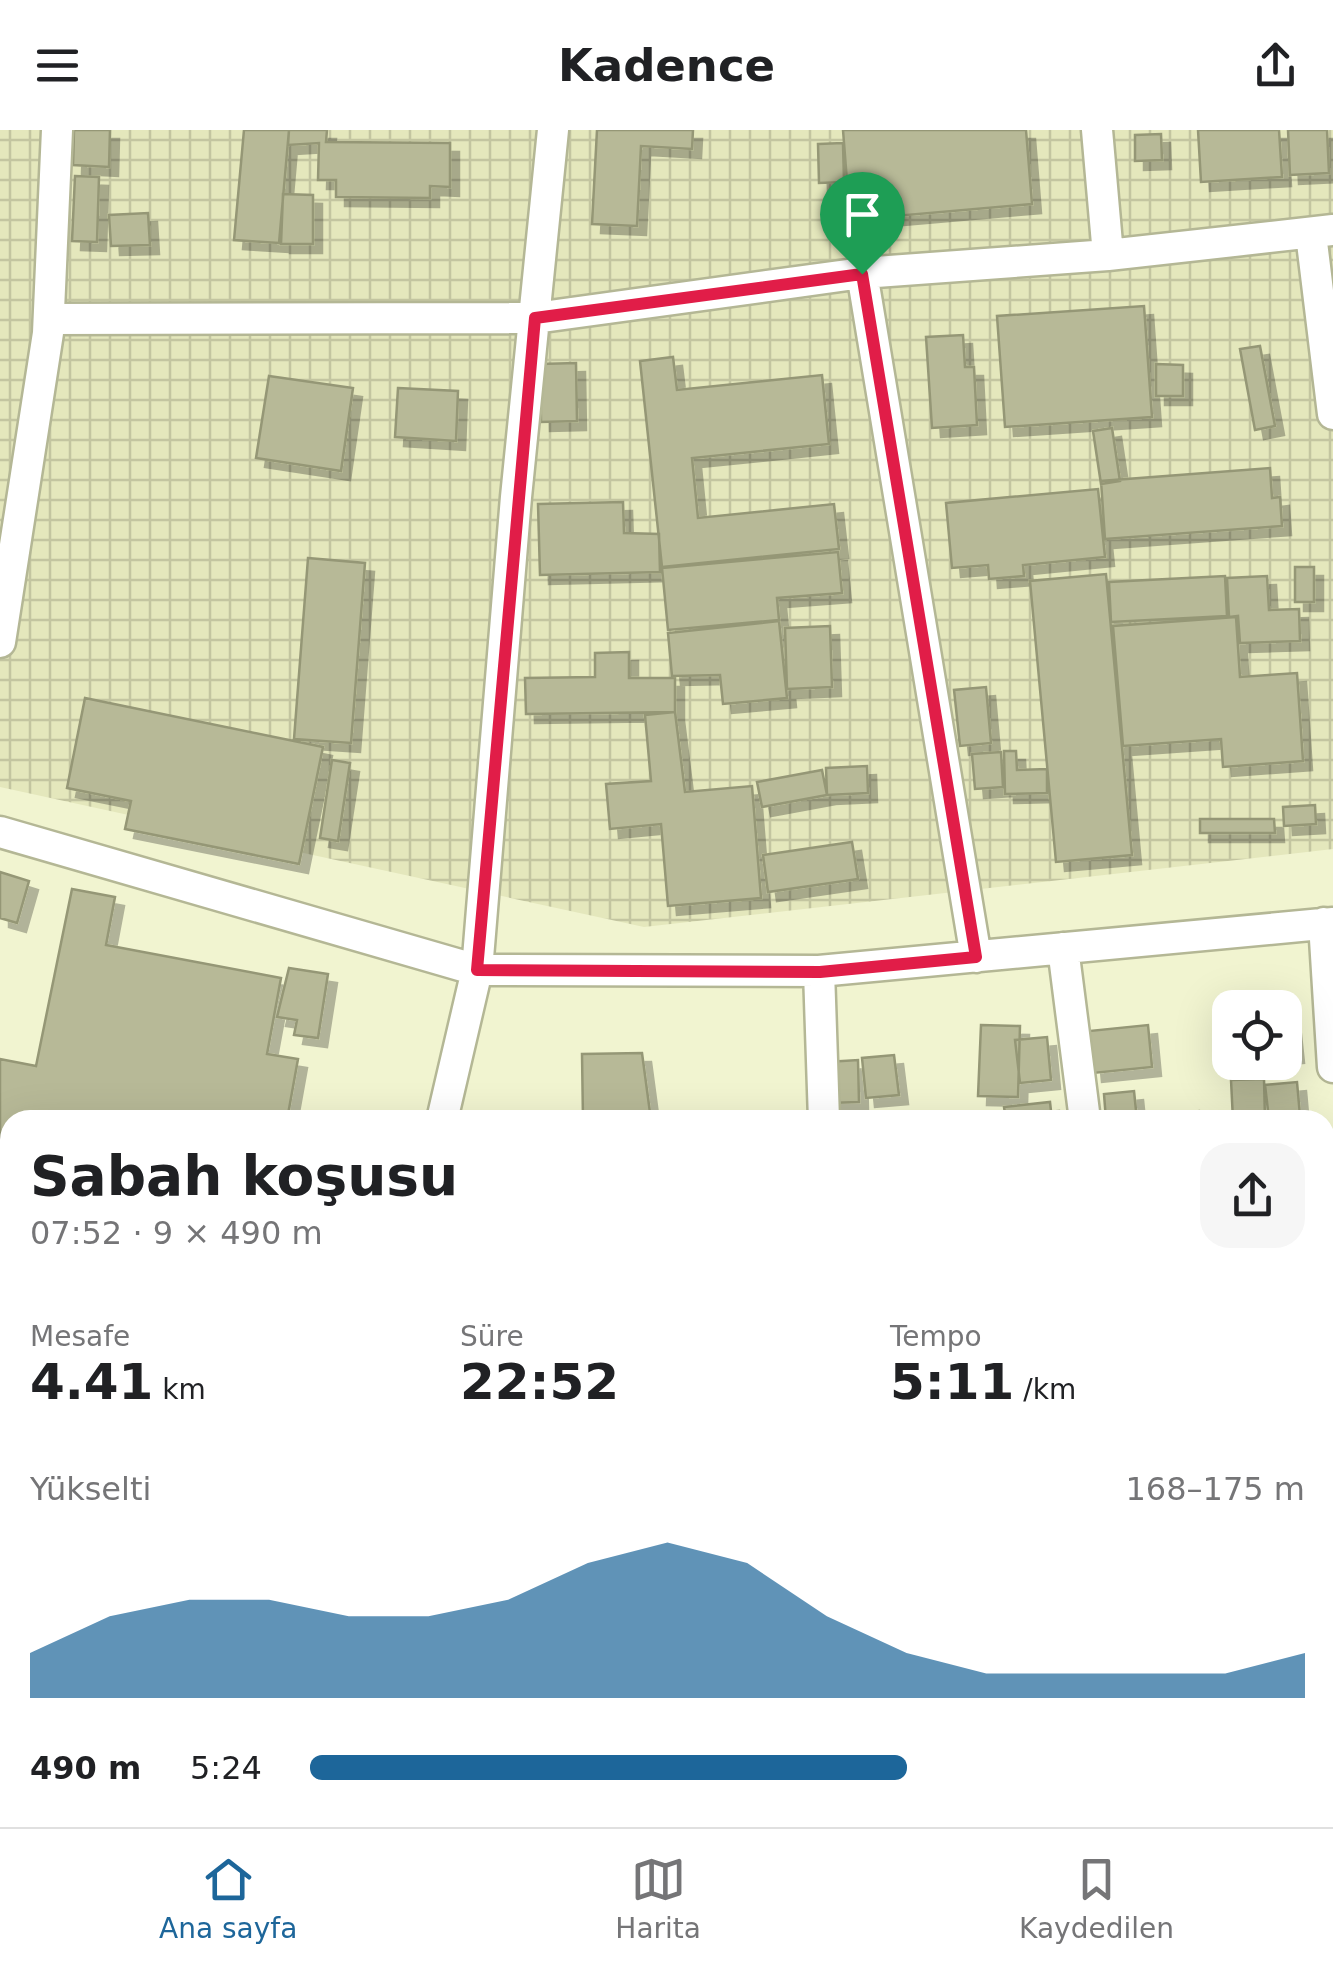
<!DOCTYPE html>
<html lang="tr">
<meta charset="utf-8">
<style>
:root{--surface:#fff;--page:#f6f6f6;--text:#202124;--muted:#757577;--line:#e0e0e0;--accent:#1d669a}
body{margin:0;font-family:"DejaVu Sans",sans-serif;background:var(--page);color:var(--text);height:100vh;display:flex;flex-direction:column;font-size:38px;white-space:nowrap}
*{box-sizing:border-box;margin:0}
p{font-size:32px;color:var(--muted)}
.icon{flex:none;width:55px;height:55px;fill:none;stroke:currentColor;stroke-width:2;stroke-linecap:round;stroke-linejoin:round}
.map{position:relative;flex:1;overflow:hidden}
.sheet{position:absolute;left:0px;top:980px;width:1335px;height:718px;display:flex;flex-direction:column;background:var(--surface);border-radius:30px 30px 0 0;box-shadow:0 10px 40px #0002}
.sheet>*{flex:none}
.fabs{position:absolute;left:1212px;top:860px;display:grid;gap:20px}
.fabs a{display:grid;place-items:center;width:90px;height:90px;border-radius:20px;background:var(--surface);box-shadow:0 10px 40px #0002;font-size:50px}
.pin{position:absolute;display:grid;place-items:center;width:85px;height:85px;color:#fff;margin:-102px -42px;border-radius:50% 50% 50% 0;rotate:-45deg;box-shadow:0 0 10px #0007}
.pin .icon{rotate:45deg}
.round{display:grid;place-items:center;flex:none;width:105px;height:105px;border-radius:30px;background:var(--page)}
.headline{display:flex;align-items:center;justify-content:space-between;height:170px;padding:0 30px}
h1{font-size:55px;font-weight:700;line-height:75px}
.figures{display:grid;grid-template-columns:repeat(3,1fr);gap:15px;height:170px;padding:10px 30px}
.figures div{display:grid;align-content:center}
.figures b{font-size:50px;font-weight:700}
.figures small{font-size:28px;font-weight:400}
.figures p{font-size:28px}
.chart{height:280px;padding:20px 30px}
.chart p{display:flex;justify-content:space-between}
.chart svg{width:100%;height:180px;margin-top:10px;fill:var(--accent);opacity:.7}
ul{padding:0 30px;list-style:none;font-size:32px}
li{display:grid;grid-template-columns:160px 120px 1fr;align-items:center;height:75px}
li i{height:25px;border-radius:12px;background:var(--accent)}
header{display:flex;justify-content:space-between;align-items:center;height:130px;padding:0 30px;background:var(--surface);font-size:45px;font-weight:700}
.menu{display:flex;justify-content:space-around;align-items:center;height:140px;border-top:2px solid var(--line);background:var(--surface);font-size:28px;color:var(--muted)}
.menu a{display:grid;justify-items:center;gap:5px}
.menu .current{color:var(--accent)}
.map>svg:first-child{display:block}
.industrial{fill:url(#industrial-grid)}
.building{fill:#b7b997;stroke:#959776;stroke-width:2.5;filter:url(#shadow)}
.lines{fill:none;stroke-linecap:round;stroke-linejoin:round}
.minor-casing{stroke:#b4b795;stroke-width:35}
.minor{stroke:#fff;stroke-width:30}
.route-casing{stroke:#fff;stroke-width:20}
.route{stroke:#e11d48;stroke-width:12}
</style>
<header><svg class="icon" aria-label="menu" viewBox="0 0 24 24"><path d="M4 6h16M4 12h16M4 18h16"/></svg>Kadence<svg class="icon" aria-label="share" viewBox="0 0 24 24"><path d="M12 15V3M7 8l5-5 5 5M5 13v7h14v-7"/></svg></header>
<div class="map">
<svg width="1333" height="1697" viewBox="0 0 1333 1697">
<defs>
<pattern id="industrial-grid" width="8" height="8" patternUnits="userSpaceOnUse" patternTransform="scale(2.5)"><rect width="8" height="8" fill="#e4e7bc"/><path d="M0 4h8M4 0v8" fill="none" stroke="#c3c5a0"/></pattern>
<filter id="shadow"><feDropShadow dx="9" dy="9" stdDeviation="0" flood-color="#0004"/></filter>
</defs>
<rect width="100%" height="100%" fill="#f1f4d0"/>
<path class="industrial" d="M 0,0 L 1333,0 L 1333,719 L 644,797 L 0,657 Z"/>
<path class="building" d="M 74,0 L 110,0 L 109,37 L 73,35 Z
M 244,0 L 289,0 L 279,113 L 234,110 Z
M 289,0 L 327,0 L 326,12 L 450,13 L 450,57 L 430,56 L 430,68 L 336,67 L 336,50 L 318,50 L 319,13 L 288,15 Z
M 597,0 L 693,0 L 692,19 L 641,16 L 637,96 L 592,94 Z
M 843,0 L 1026,0 L 1032,74 L 850,90 Z
M 1198,0 L 1279,0 L 1282,47 L 1201,52 Z
M 1288,0 L 1327,0 L 1329,43 L 1290,45 Z
M 1161,4 L 1162,30 L 1135,31 L 1135,5 Z
M 843,13 L 844,52 L 819,53 L 818,14 Z
M 75,46 L 99,47 L 97,112 L 72,111 Z
M 283,64 L 313,65 L 313,114 L 281,114 Z
M 148,83 L 150,115 L 111,116 L 109,85 Z
M 1144,176 L 1152,287 L 1005,297 L 997,186 Z
M 963,205 L 965,237 L 974,237 L 977,295 L 932,298 L 926,207 Z
M 1260,216 L 1275,296 L 1255,300 L 1240,219 Z
M 673,227 L 677,260 L 822,245 L 829,314 L 692,328 L 698,388 L 834,374 L 839,419 L 662,437 L 640,231 Z
M 576,233 L 577,291 L 541,292 L 540,234 Z
M 1156,234 L 1183,235 L 1183,266 L 1156,266 Z
M 269,246 L 353,258 L 341,341 L 256,328 Z
M 398,258 L 458,261 L 456,311 L 395,307 Z
M 1112,298 L 1120,351 L 1101,354 L 1093,301 Z
M 1270,338 L 1272,368 L 1280,367 L 1282,396 L 1105,409 L 1101,351 Z
M 1098,359 L 1105,427 L 1023,435 L 1024,446 L 989,449 L 988,435 L 952,438 L 946,373 Z
M 623,372 L 624,403 L 659,404 L 660,442 L 540,445 L 538,374 Z
M 838,422 L 842,463 L 777,468 L 779,490 L 668,500 L 662,438 Z
M 308,428 L 365,433 L 351,613 L 294,609 Z
M 1295,437 L 1314,437 L 1314,472 L 1295,472 Z
M 1106,444 L 1132,725 L 1056,732 L 1030,451 Z
M 1225,446 L 1227,486 L 1111,492 L 1109,452 Z
M 1267,446 L 1269,480 L 1299,479 L 1300,511 L 1240,513 L 1238,486 L 1229,487 L 1227,448 Z
M 1236,487 L 1240,547 L 1297,543 L 1303,631 L 1223,637 L 1221,609 L 1123,616 L 1113,496 Z
M 779,491 L 787,568 L 723,574 L 720,545 L 672,546 L 668,503 Z
M 830,496 L 832,557 L 787,559 L 785,498 Z
M 629,522 L 629,548 L 675,548 L 675,582 L 526,584 L 525,548 L 595,547 L 595,523 Z
M 986,557 L 991,613 L 960,616 L 954,560 Z
M 85,568 L 323,617 L 299,734 L 125,699 L 131,671 L 67,658 Z
M 675,582 L 685,662 L 752,656 L 761,768 L 668,776 L 661,694 L 610,699 L 606,654 L 651,651 L 645,585 Z
M 1004,621 L 1016,621 L 1017,640 L 1047,639 L 1047,663 L 1005,664 Z
M 1001,622 L 1003,657 L 975,659 L 972,624 Z
M 332,630 L 350,633 L 338,711 L 320,708 Z
M 867,636 L 868,663 L 827,665 L 826,638 Z
M 822,640 L 827,665 L 762,677 L 757,652 Z
M 1315,675 L 1316,694 L 1284,696 L 1283,677 Z
M 1200,689 L 1274,689 L 1275,703 L 1200,703 Z
M 852,712 L 858,749 L 768,762 L 763,725 Z
M 0,742 L 29,751 L 17,793 L 0,788 Z
M 72,759 L 115,767 L 106,815 L 281,848 L 267,924 L 298,929 L 287,990 L 178,990 L 152,985 L 152,990 L 10,990 L 10,1106 L 0,1104 L 0,929 L 36,936 Z
M 289,838 L 328,844 L 318,908 L 294,905 L 297,890 L 277,887 Z
M 1290,877 L 1295,924 L 1285,925 L 1282,878 Z
M 981,895 L 1020,896 L 1018,967 L 978,966 Z
M 1148,895 L 1152,937 L 1093,943 L 1089,901 Z
M 1047,907 L 1051,950 L 1020,953 L 1015,910 Z
M 642,923 L 651,990 L 583,990 L 582,924 Z
M 894,925 L 899,965 L 866,968 L 862,928 Z
M 858,930 L 859,972 L 828,973 L 827,932 Z
M 1264,949 L 1265,990 L 1233,990 L 1231,950 Z
M 1297,952 L 1300,986 L 1269,989 L 1265,955 Z
M 1134,961 L 1137,990 L 1106,990 L 1104,964 Z
M 1050,972 L 1052,990 L 1006,990 L 1004,977 Z
M 1199,981 L 1200,990 L 1153,990 L 1152,986 Z
M 1333,1205 L 1333,1241 L 1325,1242 L 1325,1206 Z
M 1333,1270 L 1333,1311 L 1325,1312 L 1325,1271 Z
M 1333,1337 L 1333,1383 L 1325,1384 L 1325,1338 Z
M 1333,1445 L 1333,1497 L 1325,1498 L 1325,1446 Z
M 1332,1511 L 1333,1558 L 1325,1559 L 1325,1512 Z
M 1333,1576 L 1333,1621 L 1325,1622 L 1325,1577 Z
M 1333,1652 L 1333,1689 L 1320,1690 L 1325,1688 L 1325,1653 Z
M 445,1688 L 550,1688 L 519,1697 L 448,1697 Z
M 563,1688 L 632,1688 L 635,1697 L 566,1697 Z
M 998,1688 L 999,1697 L 937,1697 L 936,1692 Z
M 1063,1688 L 1095,1688 L 1097,1697 L 1064,1697 Z
M 1102,1688 L 1135,1688 L 1136,1697 L 1103,1697 Z
M 1185,1688 L 1215,1688 L 1216,1697 L 1186,1697 Z"/>
<g class="lines">
<defs>
<path id="minor" d="M 1311,104 L 1333,284
M 1108,125 L 1333,100
M 862,143 L 976,827
M 49,189 L 535,188 L 862,143 L 1108,125 L 1097,0
M 0,512 L 48,203 L 57,0
M 0,702 L 477,840 L 516,367 L 553,0
M 1324,793 L 1333,937
M 1063,818 L 1085,990
M 819,841 L 824,990
M 442,990 L 477,840 L 819,841 L 1333,793
M 1325,1423 L 1333,1422
M 848,1688 L 849,1697
M 1164,1688 L 1165,1697
M 284,1697 L 286,1688"/>
</defs>
<use href="#minor" class="minor-casing"/>
<use href="#minor" class="minor"/>
</g>
<g class="lines">
<defs>
<path id="route" d="M 862,144 L 976,827 L 820,842 L 477,840 L 535,188 Z"/>
</defs>
<use href="#route" class="route-casing"/>
<use href="#route" class="route"/>
</g>
</svg>
<div class="fabs">
<a><svg class="icon" aria-label="locate" viewBox="0 0 24 24"><circle cx="12" cy="12" r="6"/><path d="M12 2v4M12 18v4M2 12h4M18 12h4"/></svg></a>
</div>
<div class="pin" style="left:862px;top:144px;background:#1e9e55"><svg class="icon" aria-label="arrive" viewBox="0 0 24 24"><path d="M6 21V4h12l-3 4 3 4H6"/></svg></div>
<section class="sheet">
<div class="headline"><div><h1>Sabah koşusu</h1><p>07:52 · 9 × 490 m</p></div><a class="round"><svg class="icon" aria-label="share" viewBox="0 0 24 24"><path d="M12 15V3M7 8l5-5 5 5M5 13v7h14v-7"/></svg></a></div>
<div class="figures">
<div><p>Mesafe</p><b>4.41<small> km</small></b></div>
<div><p>Süre</p><b>22:52</b></div>
<div><p>Tempo</p><b>5:11<small> /km</small></b></div>
</div>
<div class="chart"><p><span>Yükselti</span>168–175 m</p>
<svg viewBox="0 0 160 44" preserveAspectRatio="none"><path d="M0 44V33L10 24L20 20L30 20L40 24L50 24L60 20L70 11L80 6L90 11L100 24L110 33L120 38L130 38L140 38L150 38L160 33V44z"/></svg>
</div>
<ul>
<li><b>490 m</b>5:24<i style="width:60%"></i></li>
</ul>
</section>
</div>
<nav class="menu">
<a class="current"><svg class="icon" aria-label="home" viewBox="0 0 24 24"><path d="M3 11l9-7 9 7M6 9v11h12V9"/></svg>Ana sayfa</a>
<a><svg class="icon" aria-label="map" viewBox="0 0 24 24"><path d="M3 6l6-2 6 2 6-2v14l-6 2-6-2-6 2zM9 4v14M15 6v14"/></svg>Harita</a>
<a><svg class="icon" aria-label="saved" viewBox="0 0 24 24"><path d="M7 4h10v16l-5-4-5 4z"/></svg>Kaydedilen</a>
</nav>
